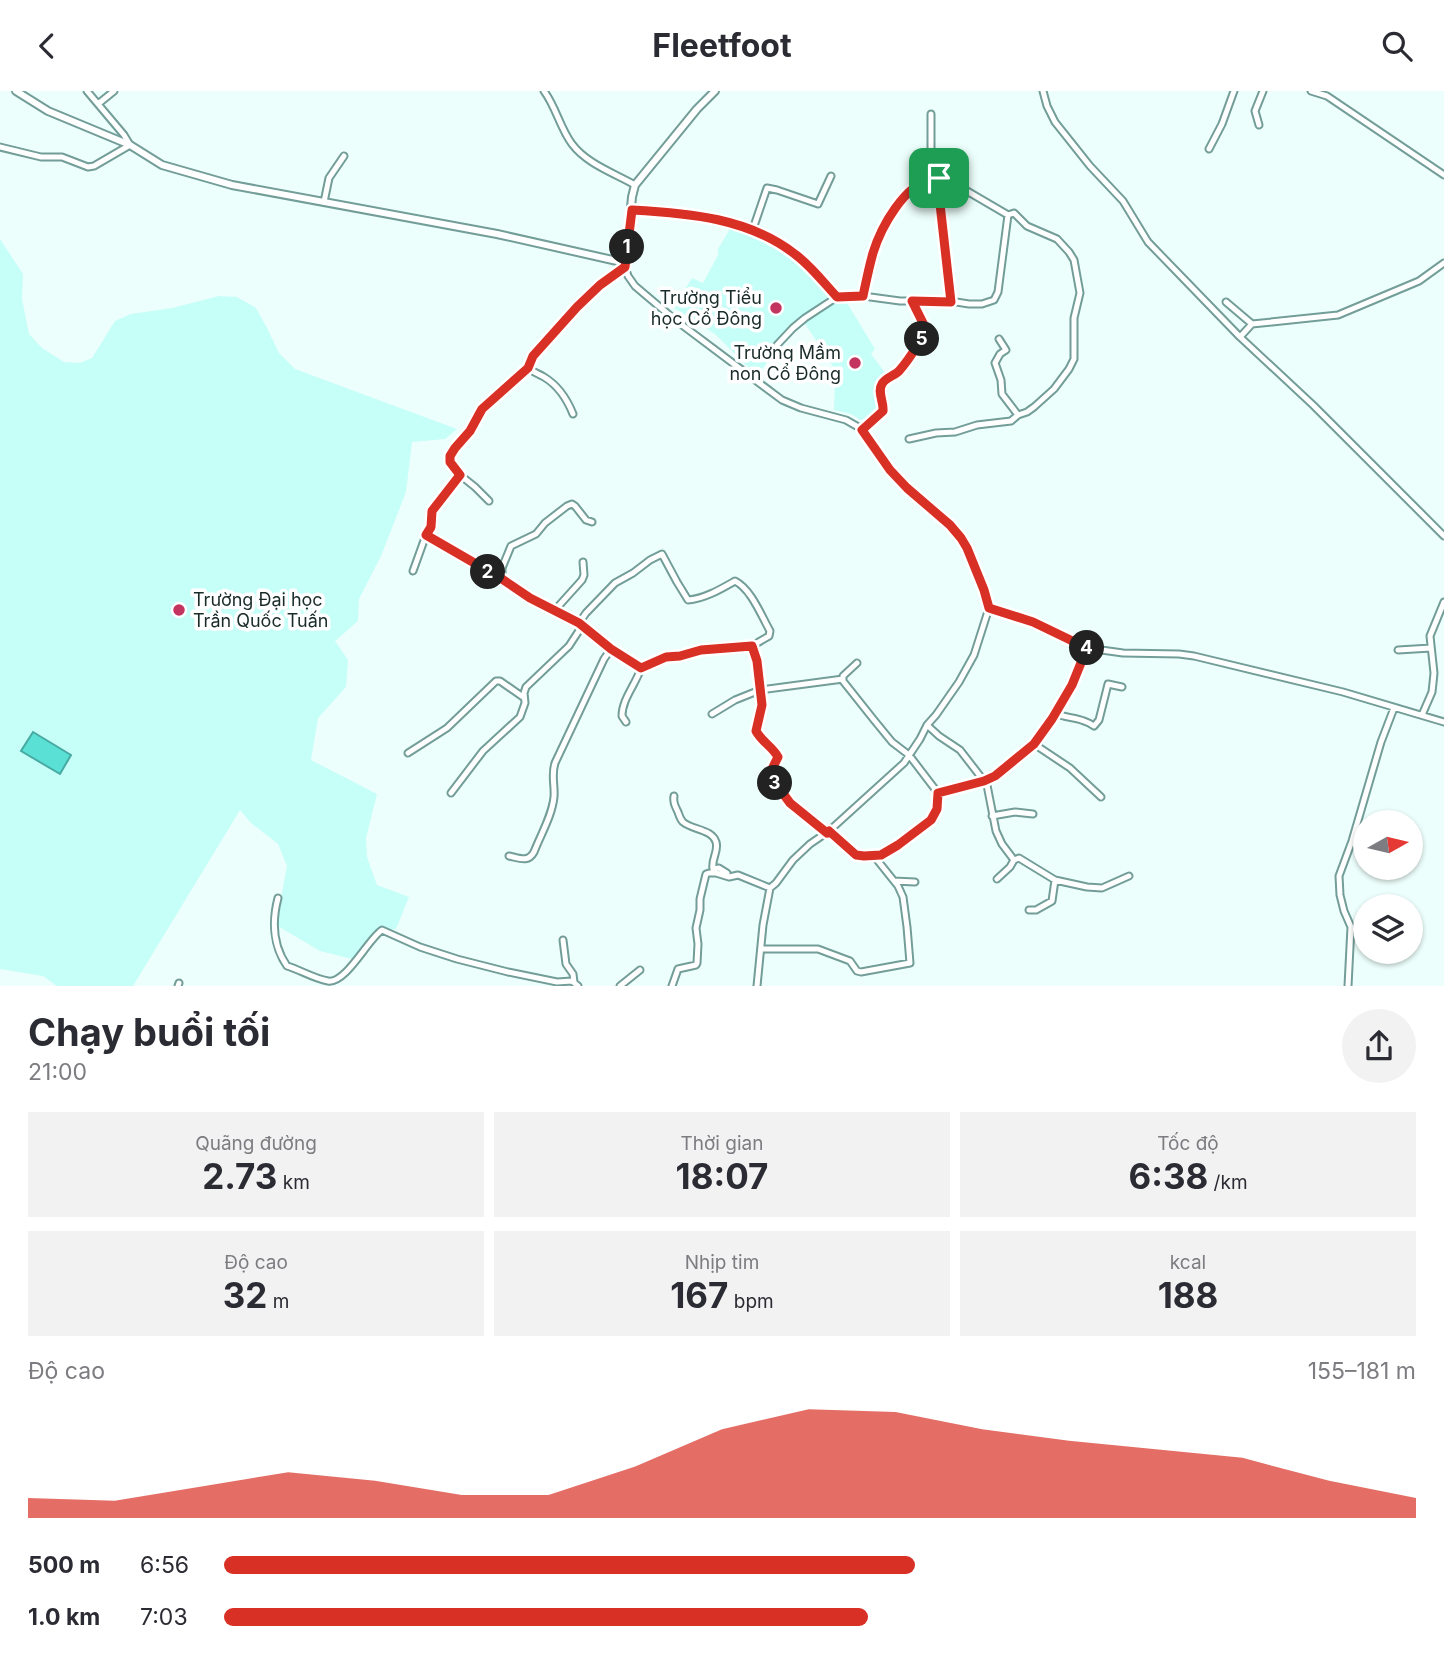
<!DOCTYPE html>
<html lang="vi">
<meta charset="utf-8">
<style>
:root{--surface:#fff;--page:#f2f2f3;--text:#2b2b33;--muted:#7c7c81;--accent:#d93025}
body{margin:0;font-family:Inter,sans-serif;background:var(--page);color:var(--text);height:100vh;display:flex;flex-direction:column;font-size:26px;white-space:nowrap}
*{box-sizing:border-box;margin:0}
p{font-size:23px;color:var(--muted)}
.icon{flex:none;width:38px;height:38px;fill:none;stroke:currentColor;stroke-width:2;stroke-linecap:round;stroke-linejoin:round}
.map{position:relative;height:895px;overflow:hidden}
.panel{display:flex;flex-direction:column;background:var(--surface);flex:1}
.panel>*{flex:none}
.needle{width:46px;rotate:82deg}
.tools{position:absolute;left:1353px;top:719px;display:grid;gap:14px}
.tools a{display:grid;place-items:center;width:70px;height:70px;border-radius:50%;background:var(--surface);box-shadow:0 2px 5px #0004;font-size:35px}
.pin{position:absolute;display:grid;place-items:center;width:60px;height:60px;color:#fff;margin:-30px;border-radius:14px;box-shadow:0 4px 10px #0006}
.km{position:absolute;width:35px;height:35px;margin:-18px;border-radius:50%;background:#222;color:#fff;font-size:19px;line-height:35px;text-align:center}
.round{display:grid;place-items:center;flex:none;width:74px;height:74px;border-radius:37px;background:var(--page)}
.summary{display:flex;align-items:center;justify-content:space-between;height:119px;padding:0 28px}
h1{font-size:38px;font-weight:700;line-height:52px}
.figures{display:grid;grid-template-columns:repeat(3,1fr);gap:10px;height:119px;padding:7px 28px}
.figures div{display:grid;align-content:center;border-radius:0px;background:var(--page);text-align:center}
.figures b{font-size:35px;font-weight:700}
.figures small{font-size:19px;font-weight:400}
.figures p{font-size:19px}
.chart{height:196px;padding:14px 28px}
.chart p{display:flex;justify-content:space-between}
.chart svg{width:100%;height:126px;margin-top:7px;fill:var(--accent);opacity:.7}
ul{padding:0 28px;list-style:none;font-size:23px}
li{display:grid;grid-template-columns:112px 84px 1fr;align-items:center;height:52px}
li i{height:18px;border-radius:9px;background:var(--accent)}
header{display:flex;justify-content:space-between;align-items:center;height:91px;padding:0 28px;background:var(--surface);font-size:32px;font-weight:700}
.map>svg:first-child{display:block}
.built{fill:#c6fef8}
.water{fill:#5ae0d5;stroke:#47aaa2;stroke-width:2}
.lines{fill:none;stroke-linecap:round;stroke-linejoin:round}
.minor-casing{stroke:#729d98;stroke-width:9}
.tertiary-casing{stroke:#729d98;stroke-width:10}
.minor{stroke:#fff;stroke-width:5}
.tertiary{stroke:#fff;stroke-width:6}
.route-casing{stroke:#fff;stroke-width:14}
.route{stroke:#d93025;stroke-width:9}
.poi-dot{fill:#c3355f;stroke:#fff;stroke-width:2.5}
.labels{text-anchor:middle;stroke-width:7;stroke-linejoin:round;paint-order:stroke}
.poi-label{font-size:18px;fill:#1a2c2a;stroke:#fff;text-anchor:end}
</style>
<header><svg class="icon" aria-label="back" viewBox="0 0 24 24"><path d="M15 5l-7 7 7 7"/></svg>Fleetfoot<svg class="icon" aria-label="search" viewBox="0 0 24 24"><circle cx="10" cy="10" r="6"/><path d="M15 15l6 6"/></svg></header>
<div class="map">
<svg width="1444" height="895" viewBox="0 0 1444 895">
<rect width="100%" height="100%" fill="#edfffc"/>
<path class="built" d="M 730,138 L 770,151 L 788,162 L 831,204 L 795,230 L 764,264 L 769,269 L 757,285 L 715,243 L 674,217 L 692,187 L 703,192 L 718,164 L 718,158 Z
M 0,148 L 23,183 L 22,208 L 29,243 L 42,257 L 64,271 L 80,272 L 92,267 L 115,230 L 131,223 L 172,217 L 219,205 L 237,206 L 256,217 L 267,237 L 279,262 L 295,278 L 457,338 L 445,348 L 412,351 L 406,401 L 381,465 L 359,508 L 358,530 L 335,550 L 348,569 L 346,596 L 318,627 L 311,669 L 377,703 L 366,747 L 367,766 L 377,794 L 409,806 L 396,838 L 375,842 L 352,868 L 320,860 L 276,834 L 287,775 L 278,753 L 251,732 L 240,719 L 133,895 L 57,895 L 43,885 L 0,878 Z
M 844,207 L 875,258 L 871,263 L 886,283 L 878,295 L 877,303 L 882,316 L 866,332 L 851,323 L 834,319 L 835,293 L 842,289 L 804,231 L 837,209 Z"/>
<path class="water" d="M 33,641 L 71,664 L 60,683 L 21,660 Z"/>
<g class="lines">
<defs>
<path id="minor" d="M 544,0 C 556,16 560,37 572,53 C 587,73 614,82 635,94
M 1043,0 L 1047,15 L 1055,31 L 1090,75 L 1123,110 L 1148,151 L 1240,246 L 1313,314 L 1444,445
M 1311,0 L 1327,5 L 1444,84
M 98,13 L 114,0
M 1259,34 L 1255,20 L 1263,0
M 0,56 L 41,66 L 62,66 L 88,76 L 94,75 L 130,54 L 124,44 L 87,0
M 1209,58 L 1222,33 L 1234,0
M 940,87 L 939,104 L 951,211
M 925,89 L 924,86 L 926,68 L 931,62 L 931,23
M 324,111 L 329,87 L 344,65
M 632,119 C 689,122 749,127 796,164 C 811,175 824,192 837,206
M 753,138 L 767,97 L 777,99 L 818,113 L 831,85
M 626,172 L 625,176 L 628,185 L 635,195 L 674,228 L 782,309 L 801,317 L 846,329 L 860,337 L 890,379 L 907,397 L 950,434 L 961,447 L 967,457 L 984,499 L 989,517 L 974,564 L 959,591 L 936,624 L 927,634 L 920,648 L 904,672 L 829,740 L 810,753 L 793,769 L 776,792 L 770,797 L 763,834 L 757,895
M 863,205 L 900,210 L 950,210 L 969,213 L 982,213 L 994,209 L 998,201 L 1008,124
M 1226,211 L 1252,233
M 1240,246 L 1252,233 L 1338,224 L 1419,190 L 1444,172
M 999,248 L 1006,259 L 1000,263 L 995,272 L 1001,289 L 1002,303 L 1018,324
M 776,266 L 777,254 L 793,237 L 805,227 L 837,206 L 863,205 L 872,165 L 887,130 L 902,108 L 925,89 L 933,87 L 951,87 L 967,100 L 1008,124 L 1014,122 L 1027,135 L 1057,148 L 1069,161 L 1074,169 L 1080,202 L 1074,227 L 1074,268 L 1069,278 L 1054,298 L 1034,316 L 1027,321 L 1018,324 L 1011,330 L 977,334 L 955,341 L 936,342 L 909,348
M 528,277 C 533,281 539,283 544,286 C 559,295 567,308 573,323
M 862,339 L 883,320 C 885,309 879,303 883,291 L 900,279 L 925,243 L 926,238 L 912,210
M 489,410 L 475,396 L 460,384 L 450,371 L 451,363 L 470,340 L 482,318 L 528,277 L 533,265 L 577,216 L 600,194 L 625,176
M 426,444 L 502,488 L 530,507 L 579,532 L 611,558 L 641,577
M 413,480 L 426,444 L 431,436 L 432,420 L 460,384
M 502,488 L 502,477 L 511,455 L 536,443 L 545,432 L 567,415 L 572,413 L 575,415 L 586,429 L 592,431
M 989,517 L 1033,531 L 1087,557 L 1123,562 L 1179,563 L 1194,565 L 1343,601 L 1444,631
M 555,519 L 582,489 L 584,484 L 583,471
M 579,532 L 586,522 L 615,492 L 633,482 L 650,469 L 662,463 L 677,491 L 688,509 C 704,508 721,498 735,490 C 751,498 761,524 770,540 L 769,545 L 752,555
M 1398,559 L 1431,557
M 1055,622 C 1065,627 1074,626 1084,630 C 1087,631 1091,633 1094,635 L 1099,629 L 1108,593 L 1122,596
M 712,623 L 735,609 L 760,599 L 843,588
M 1422,624 L 1432,601 L 1433,592 L 1434,582 L 1430,545 L 1444,511
M 626,631 L 622,625 C 622,608 636,593 641,577 L 666,566 L 680,565 L 701,559 L 752,555 L 757,570 L 762,614 L 756,640 L 762,649 L 778,664 L 778,667 L 771,680 L 771,686 L 790,712 L 827,742
M 927,634 L 939,645 L 960,659 L 984,690
M 1034,653 L 1070,677 L 1101,706
M 408,662 L 447,637 L 496,590 L 500,590 L 523,606
M 986,689 L 996,740 L 1002,753 L 1014,769 L 1019,767 L 1055,789 L 1087,796 L 1102,797 L 1129,785
M 451,702 L 483,660 L 520,626 L 525,612 L 524,602 L 526,596 L 569,555 L 582,535
M 938,702 L 984,690 L 995,685 L 1034,653 L 1052,628 L 1072,594 L 1087,557
M 674,705 C 673,711 675,715 678,721 C 679,724 680,728 683,731 C 692,739 712,738 716,751 C 719,760 711,768 713,778 L 719,777 L 727,782
M 992,725 L 1015,721 L 1033,723
M 829,740 L 856,764 L 864,765 L 881,764 L 898,754 L 928,732 L 937,718 L 938,702 L 909,664 L 892,651 L 874,629 L 843,590 L 843,585 L 857,572
M 509,765 C 519,767 528,772 534,761 C 541,743 552,725 554,706 C 555,694 551,684 555,672 L 604,568 L 611,558
M 997,788 L 1010,776 L 1014,769
M 894,790 L 915,791
M 278,807 C 272,830 273,855 287,875 C 301,879 312,887 328,890 C 346,893 368,848 382,839 L 420,856 L 457,868 L 508,881 L 557,891 L 572,890 L 578,895
M 1029,819 L 1036,819 L 1052,810 L 1055,789
M 563,849 L 566,873 L 573,883 L 574,891
M 761,858 L 818,858 L 850,870 L 857,880 L 861,881 L 910,872 L 907,836 L 903,806 L 898,795 L 874,765
M 178,895 L 179,892
M 620,895 L 640,879
M 672,895 L 678,878 L 696,874 L 697,872 L 698,853 L 696,837 L 700,819 L 700,808 L 706,783 L 709,782 L 716,782 L 729,786 L 738,784 L 770,797
M 1348,895 L 1351,836 L 1344,820 L 1340,804 L 1339,785 L 1352,750 L 1381,651 L 1394,617"/>
<path id="tertiary" d="M 16,0 L 48,20 L 130,54 L 162,74 L 232,94 L 497,143 L 626,172 L 632,106 L 635,94 L 697,18 L 715,0"/>
</defs>
<use href="#minor" class="minor-casing"/>
<use href="#tertiary" class="tertiary-casing"/>
<use href="#minor" class="minor"/>
<use href="#tertiary" class="tertiary"/>
</g>
<g class="lines">
<defs>
<path id="route" d="M 933,87 L 940,87 L 939,104 L 951,211 L 912,210 L 926,238 L 925,243 C 917,255 909,269 899,280 C 894,285 885,287 882,293 C 877,301 884,311 883,320 L 862,339 L 890,379 L 907,397 L 950,434 L 961,447 L 967,457 L 984,499 L 989,517 L 1033,531 L 1087,557 L 1072,594 L 1052,628 L 1034,653 L 995,685 L 984,690 L 938,702 L 937,718 L 931,729 L 898,754 L 881,764 L 864,765 L 856,764 L 829,740 L 827,742 L 790,712 L 771,686 L 771,680 L 778,666 C 773,656 762,651 756,640 L 762,614 L 757,570 L 752,555 L 701,559 L 680,565 L 666,566 L 641,577 L 611,558 L 579,532 L 530,507 L 502,488 L 426,444 L 431,436 L 432,420 L 460,384 L 450,371 L 450,365 L 455,357 L 470,340 L 482,318 L 528,277 L 533,265 L 577,216 L 600,194 L 625,176 L 632,119 C 688,122 750,127 796,164 C 811,175 824,192 837,206 L 863,205 C 866,191 869,176 873,162 C 881,136 904,94 933,87 Z"/>
</defs>
<use href="#route" class="route-casing"/>
<use href="#route" class="route"/>
</g>
<g class="poi-dot">
<circle cx="776" cy="217" r="7"/>
<circle cx="855" cy="272" r="7"/>
<circle cx="179" cy="519" r="7"/>
</g>
<g class="labels">
<g class="poi-label">
<text x="762" y="213">Trường Tiểu<tspan x="762" dy="21">học Cổ Đông</tspan></text>
<text x="841" y="268">Trường Mầm<tspan x="841" dy="21">non Cổ Đông</tspan></text>
<text x="193" y="515" text-anchor="start">Trường Đại học<tspan x="193" dy="21">Trần Quốc Tuấn</tspan></text>
</g>
</g>
</svg>
<div class="tools">
<a><svg class="needle" viewBox="-14 -14 28 28"><path d="M0-13l5 13h-10z" fill="#e53935"/><path d="M0 13l5-13h-10z" fill="#7c7c81"/></svg></a>
<a><svg class="icon" aria-label="layers" viewBox="0 0 24 24"><path d="M12 4l9 5-9 5-9-5zM3 14l9 5 9-5"/></svg></a>
</div>
<div class="pin" style="left:939px;top:87px;background:#1e9e55"><svg class="icon" aria-label="arrive" viewBox="0 0 24 24"><path d="M6 21V4h12l-3 4 3 4H6"/></svg></div>
<b class="km" style="left:627px;top:156px">1</b>
<b class="km" style="left:488px;top:481px">2</b>
<b class="km" style="left:775px;top:692px">3</b>
<b class="km" style="left:1087px;top:557px">4</b>
<b class="km" style="left:922px;top:248px">5</b>
</div>
<section class="panel">
<div class="summary"><div><h1>Chạy buổi tối</h1><p>21:00</p></div><a class="round"><svg class="icon" aria-label="share" viewBox="0 0 24 24"><path d="M12 15V3M7 8l5-5 5 5M5 13v7h14v-7"/></svg></a></div>
<div class="figures">
<div><p>Quãng đường</p><b>2.73<small> km</small></b></div>
<div><p>Thời gian</p><b>18:07</b></div>
<div><p>Tốc độ</p><b>6:38<small> /km</small></b></div>
</div>
<div class="figures">
<div><p>Độ cao</p><b>32<small> m</small></b></div>
<div><p>Nhịp tim</p><b>167<small> bpm</small></b></div>
<div><p>kcal</p><b>188</b></div>
</div>
<div class="chart"><p><span>Độ cao</span>155–181 m</p>
<svg viewBox="0 0 160 44" preserveAspectRatio="none"><path d="M0 44V37L10 38L20 33L30 28L40 31L50 36L60 36L70 26L80 13L90 6L100 7L110 13L120 17L130 20L140 23L150 31L160 37V44z"/></svg>
</div>
<ul>
<li><b>500 m</b>6:56<i style="width:58%"></i></li>
<li><b>1.0 km</b>7:03<i style="width:54%"></i></li>
</ul>
</section>
